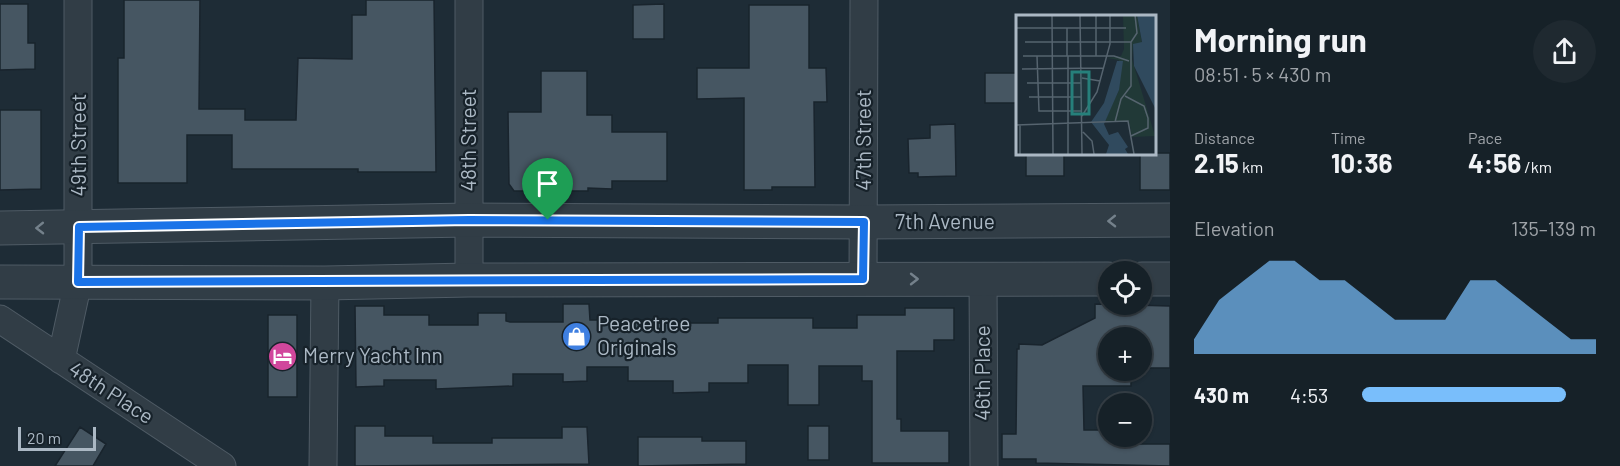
<!DOCTYPE html>
<meta charset="utf-8">
<style>
:root{--surface:#162128;--page:#1f2930;--text:#f1f3f6;--muted:#9ea3a8;--line:#353e45;--accent:#79befb}
body{margin:0;font-family:Barlow,sans-serif;background:var(--page);color:var(--text);height:100vh;display:flex;flex-direction:column;font-size:22px;white-space:nowrap}
*{box-sizing:border-box;margin:0}
p{font-size:20px;color:var(--muted)}
.icon{flex:none;width:33px;height:33px;fill:none;stroke:currentColor;stroke-width:2;stroke-linecap:round;stroke-linejoin:round}
.map{position:relative;flex:1;overflow:hidden}
.details{display:flex;flex-direction:column;background:var(--surface);width:450px}
.details>*{flex:none}
.fabs{position:absolute;left:1098px;top:261px;display:grid;gap:12px}
.fabs a{display:grid;place-items:center;width:54px;height:54px;border-radius:50%;background:var(--surface);box-shadow:0 2px 4px #0004,0 0 0 2px var(--line);font-size:30px}
.scale{position:absolute;left:18px;bottom:15px;width:78px;box-sizing:border-box;padding-left:6px;border:3px solid #abb8c4;border-top:0;font-size:16px;line-height:21px;white-space:nowrap;color:#abb8c4;-webkit-text-stroke:4px #17222a;paint-order:stroke}
.pin{position:absolute;display:grid;place-items:center;width:51px;height:51px;color:#fff;margin:-62px -26px;border-radius:50% 50% 50% 0;rotate:-45deg;box-shadow:0 0 6px #0007}
.pin .icon{rotate:45deg}
.round{display:grid;place-items:center;flex:none;width:63px;height:63px;border-radius:32px;background:var(--page)}
.headline{display:flex;align-items:center;justify-content:space-between;height:102px;padding:0 24px}
h1{font-size:33px;font-weight:700;line-height:45px}
.stats{display:grid;grid-template-columns:repeat(3,1fr);gap:9px;height:102px;padding:6px 24px}
.stats div{display:grid;align-content:center}
.stats b{font-size:26px;font-weight:700}
.stats small{font-size:16px;font-weight:400}
.stats p{font-size:16px}
.chart{height:168px;padding:12px 24px}
.chart p{display:flex;justify-content:space-between}
.chart svg{width:100%;height:108px;margin-top:6px;fill:var(--accent);opacity:.7}
ul{padding:0 24px;list-style:none;font-size:20px}
li{display:grid;grid-template-columns:96px 72px 1fr;align-items:center;height:45px}
li i{height:15px;border-radius:8px;background:var(--accent)}
main{display:flex;flex:1;min-height:0}
.map>svg:first-child{display:block}
.building{fill:#465662;stroke:#19242d;stroke-width:1.5}
.lines{fill:none;stroke-linecap:round;stroke-linejoin:round}
.minor-casing{stroke:#4f5b65;stroke-width:29}
.tertiary-casing{stroke:#4f5b65;stroke-width:35}
.minor{stroke:#313d46;stroke-width:27}
.tertiary{stroke:#313d46;stroke-width:33}
.oneway{stroke:#74818b}
.route-casing{stroke:#fff;stroke-width:12}
.route{stroke:#1a73e8;stroke-width:8}
.labels{text-anchor:middle;stroke-width:4.5;stroke-linejoin:round;paint-order:stroke}
.street-label{font-size:21px;fill:#abb8c4;stroke:#17222a}
.poi-label{font-size:21px;fill:#abb8c4;stroke:#17222a;text-anchor:start}
.inset-road{fill:none;stroke:#56646f;stroke-width:1.5}
.view{fill:#26807b;fill-opacity:0.15;stroke:#26807b;stroke-width:3}
.inset-edge{fill:none;stroke:#abb8c4;stroke-width:3}
</style>
<main>
<div class="map">
<svg width="1170" height="466" viewBox="0 0 1170 466">
<rect width="100%" height="100%" fill="#1e2c36"/>
<path class="building" d="M 124,0 L 200,0 L 199,109 L 245,109 L 245,120 L 296,120 L 298,58 L 352,59 L 352,15 L 366,15 L 366,0 L 434,0 L 436,172 L 358,172 L 358,169 L 232,169 L 232,135 L 187,135 L 187,183 L 118,183 L 118,58 L 124,58 Z
M 0,4 L 28,4 L 28,43 L 35,43 L 35,69 L 0,70 Z
M 664,4 L 664,39 L 633,39 L 633,5 Z
M 749,5 L 809,5 L 809,68 L 826,68 L 827,102 L 814,102 L 815,187 L 772,187 L 772,190 L 744,190 L 744,98 L 697,99 L 697,68 L 749,68 Z
M 541,71 L 587,71 L 587,115 L 612,115 L 612,132 L 667,132 L 667,181 L 612,181 L 612,189 L 588,188 L 588,191 L 514,191 L 509,184 L 508,112 L 541,112 Z
M 985,73 L 1016,73 L 1016,103 L 985,103 Z
M 0,110 L 41,110 L 41,189 L 0,190 Z
M 955,124 L 956,176 L 918,177 L 918,173 L 909,173 L 908,139 L 930,138 L 930,125 Z
M 1026,153 L 1064,153 L 1064,176 L 1026,176 Z
M 1140,153 L 1170,153 L 1170,190 L 1140,190 Z
M 563,304 L 589,304 L 590,320 L 659,320 L 659,323 L 718,323 L 718,318 L 813,318 L 813,328 L 857,328 L 857,315 L 905,315 L 905,308 L 954,308 L 954,340 L 934,340 L 934,351 L 897,351 L 897,419 L 901,419 L 901,431 L 949,431 L 949,463 L 872,463 L 872,381 L 862,381 L 862,366 L 819,366 L 819,405 L 788,405 L 788,365 L 748,365 L 748,383 L 709,383 L 709,392 L 673,393 L 673,381 L 628,381 L 628,367 L 587,367 L 587,381 L 563,382 L 563,374 L 513,374 L 513,386 L 436,389 L 436,380 L 384,380 L 384,386 L 356,387 L 355,306 L 384,306 L 384,315 L 429,315 L 429,325 L 478,325 L 478,313 L 506,313 L 506,321 L 510,322 L 563,322 Z
M 1095,304 L 1170,306 L 1170,368 L 1142,368 L 1142,338 L 1108,338 L 1108,370 L 1131,370 L 1131,386 L 1083,386 L 1084,430 L 1108,430 L 1108,436 L 1137,436 L 1137,444 L 1170,444 L 1170,466 L 1036,463 L 1036,459 L 1002,459 L 1002,434 L 1016,434 L 1017,349 L 1019,349 L 1019,344 L 1042,345 L 1095,318 Z
M 268,315 L 297,315 L 297,397 L 268,397 Z
M 355,426 L 385,426 L 385,436 L 433,436 L 433,443 L 492,443 L 492,438 L 562,438 L 562,427 L 587,427 L 589,464 L 355,466 Z
M 808,426 L 829,426 L 829,460 L 808,460 Z
M 80,427 L 106,444 L 93,466 L 55,466 Z
M 638,437 L 702,437 L 702,441 L 746,441 L 746,464 L 638,466 Z"/>
<g class="lines">
<defs>
<path id="minor" d="M 863,279 L 864,0
M 983,279 L 984,466
M 469,280 L 469,0
M 0,319 L 222,466
M 61,360 L 78,282 L 78,0
M 323,466 L 325,283"/>
<path id="tertiary" d="M 0,228 L 469,220 L 864,222 L 1170,220
M 1142,279 L 1170,279
M 0,282 L 325,283 L 469,280 L 1108,279"/>
</defs>
<use href="#minor" class="minor-casing"/>
<use href="#tertiary" class="tertiary-casing"/>
<use href="#minor" class="minor"/>
<use href="#tertiary" class="tertiary"/>
</g>
<defs><path id="oneway-chevron" d="M-2-3.5L2.5 0L-2 3.5" fill="none" stroke-width="1.6" stroke-linecap="round" stroke-linejoin="round" transform="scale(1.5)"/></defs>
<g class="oneway">
<use href="#oneway-chevron" transform="translate(1112 221) rotate(179)"/>
<use href="#oneway-chevron" transform="translate(40 228) rotate(179)"/>
<use href="#oneway-chevron" transform="translate(914 279)"/>
</g>
<g class="lines">
<defs>
<path id="route" d="M 469,220 L 864,222 L 863,279 L 78,282 L 79,227 Z"/>
</defs>
<use href="#route" class="route-casing"/>
<use href="#route" class="route"/>
</g>
<defs>
<symbol id="shop-disc" viewBox="-11 -11 22 22"><circle r="9.5" fill="#3f7fe0" stroke="#17222a"/><path d="M-5-2.5h2.3a2.7 3.5 0 0 1 5.4 0H5L5.5 6h-11ZM-1.5-2.5h3a1.5 2.3 0 0 0-3 0Z" fill="#fff"/></symbol>
<symbol id="hotel-disc" viewBox="-11 -11 22 22"><circle r="9.5" fill="#d1479c" stroke="#17222a"/><path d="M-6-4.5h1.5V1H6V5H4.5V3h-9V5H-6ZM-4 0a1.8 1.8 0 1 1 3.6 0ZM.5 0V-2.5h3Q6-2.5 6 0Z" fill="#fff"/></symbol>
</defs>
<g fill-rule="evenodd">
<use href="#shop-disc" x="560" y="320" width="33" height="33"/>
<use href="#hotel-disc" x="266" y="340" width="33" height="33"/>
</g>
<g class="labels">
<g class="street-label">
<text transform="translate(469 140) rotate(-90)" y="7">48th Street</text>
<text transform="translate(864 140) rotate(-90)" y="7">47th Street</text>
<text transform="translate(79 145) rotate(-90)" y="7">49th Street</text>
<text x="945" y="229">7th Avenue</text>
<text transform="translate(983 373) rotate(-90)" y="7">46th Place</text>
<text transform="translate(111 393) rotate(33)" y="7">48th Place</text>
</g>
<g class="poi-label">
<text x="597" y="331">Peacetree<tspan x="597" dy="24">Originals</tspan></text>
<text x="303" y="363">Merry Yacht Inn</text>
</g>
</g>
<g transform="translate(1016 15)">
<rect width="140" height="140" fill="#1e2c36"/>
<path d="M 107,0 L 121,0 L 126,28 L 117,30 L 116,44 L 139,121 L 116,122 L 113,106 L 88,107 L 103,75 L 103,45 L 91,43 L 105,41 L 108,34 Z" fill="#213937"/>
<path d="M 121,0 L 139,0 L 139,93 L 118,51 L 117,29 L 126,27 ZM 101,46 L 107,46 L 103,75 L 88,109 L 93,120 L 102,117 L 112,132 L 109,134 L 112,139 L 90,139 L 93,130 L 75,107 L 88,88 Z" fill="#304a5e"/>
<path class="inset-road" d="M 36,0 L 37,139M 64,0 L 66,139M 80,0 L 80,41M 0,13 L 110,13M 9,27 L 115,27M 7,41 L 98,41 L 113,46M 21,41 L 23,96 L 65,96M 51,41 L 51,13M 6,54 L 87,53M 66,63 L 84,66M 11,68 L 65,68M 109,81 L 128,91 L 132,103 L 132,113 L 115,121M 13,82 L 65,82M 66,101 L 81,77 L 94,29 L 94,0M 99,107 L 105,84 L 115,71 L 115,27 L 121,18 L 119,0M 0,110 L 112,106 L 118,139M 4,110 L 4,139M 67,117 L 76,126 L 78,139M 52,139 L 52,41"/>
<path class="view" d="M 56,57 L 73,57 L 73,99 L 56,99 Z"/>
<rect width="140" height="140" class="inset-edge"/>
</g>
</svg>
<div class="fabs">
<a><svg class="icon" aria-label="locate" viewBox="0 0 24 24"><circle cx="12" cy="12" r="6"/><path d="M12 2v4M12 18v4M2 12h4M18 12h4"/></svg></a>
<a>+</a>
<a>−</a>
</div>
<div class="scale">20 m</div>
<div class="pin" style="left:548px;top:220px;background:#1e9e55"><svg class="icon" aria-label="arrive" viewBox="0 0 24 24"><path d="M6 21V4h12l-3 4 3 4H6"/></svg></div>
</div>
<section class="details">
<div class="headline"><div><h1>Morning run</h1><p>08:51 · 5 × 430 m</p></div><a class="round"><svg class="icon" aria-label="share" viewBox="0 0 24 24"><path d="M12 15V3M7 8l5-5 5 5M5 13v7h14v-7"/></svg></a></div>
<div class="stats">
<div><p>Distance</p><b>2.15<small> km</small></b></div>
<div><p>Time</p><b>10:36</b></div>
<div><p>Pace</p><b>4:56<small> /km</small></b></div>
</div>
<div class="chart"><p><span>Elevation</span>135–139 m</p>
<svg viewBox="0 0 160 44" preserveAspectRatio="none"><path d="M0 44V38L10 22L20 14L30 6L40 6L50 14L60 14L70 22L80 30L90 30L100 30L110 14L120 14L130 22L140 30L150 38L160 38V44z"/></svg>
</div>
<ul>
<li><b>430 m</b>4:53<i style="width:87%"></i></li>
</ul>
</section>
</main>
